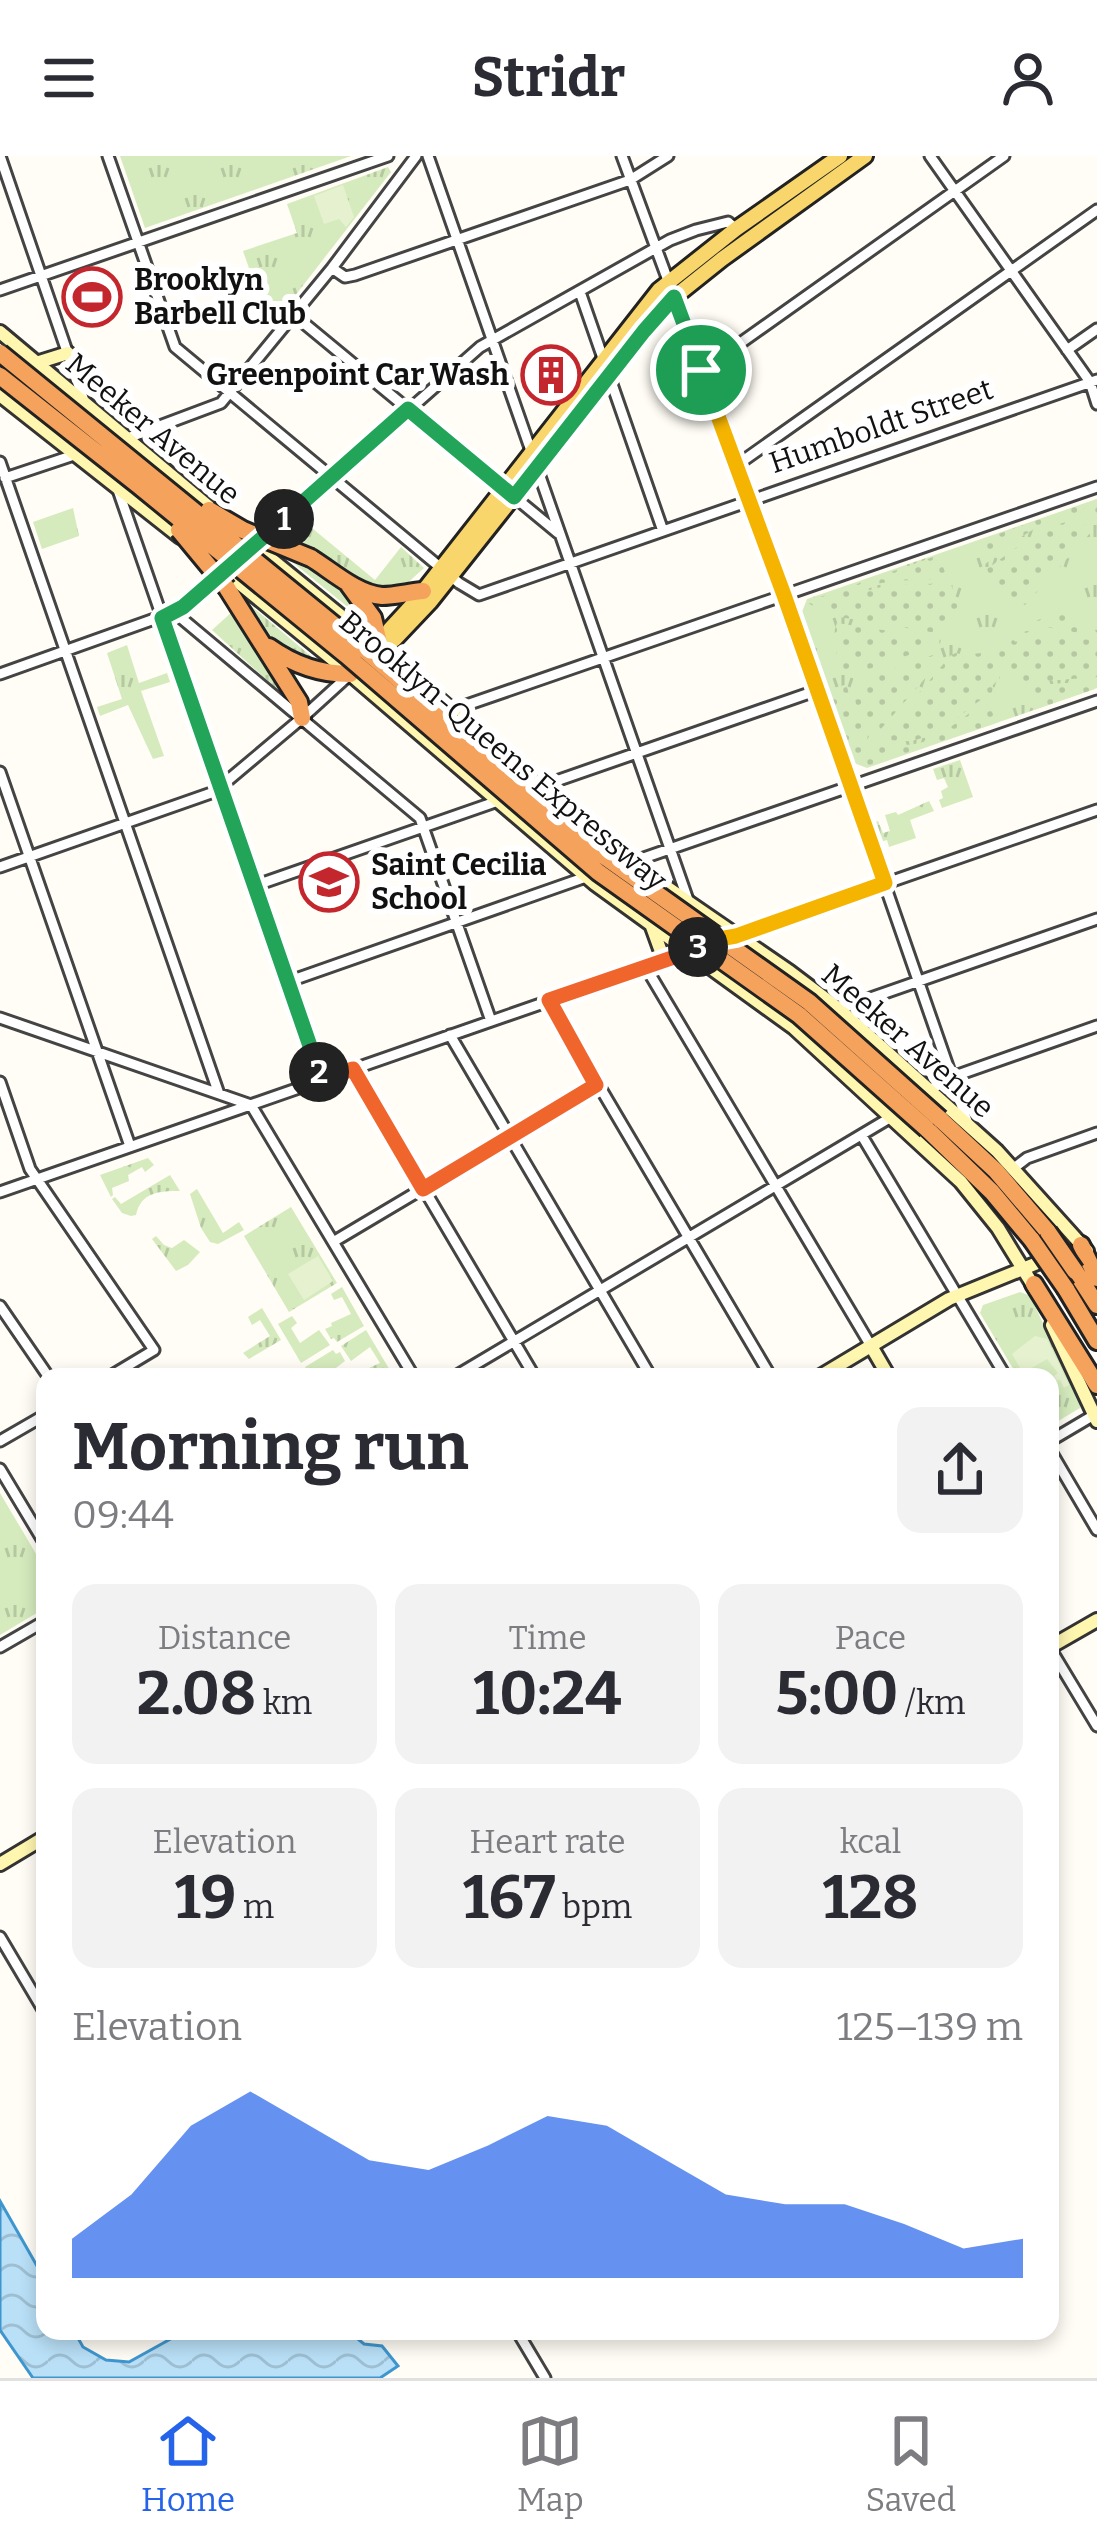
<!DOCTYPE html>
<meta charset="utf-8">
<style>
:root{--surface:#fff;--page:#f2f2f3;--text:#2b2b33;--muted:#7c7c81;--line:#e1e1e2;--accent:#2563eb}
body{margin:0;font-family:Bitter,serif;background:var(--page);color:var(--text);height:100vh;display:flex;flex-direction:column;font-size:45px;white-space:nowrap}
*{box-sizing:border-box;margin:0}
p{font-size:39px;color:var(--muted)}
.icon{flex:none;width:66px;height:66px;fill:none;stroke:currentColor;stroke-width:2;stroke-linecap:round;stroke-linejoin:round}
.map{position:relative;flex:1;overflow:hidden}
.details{position:absolute;left:36px;top:1212px;width:1023px;height:972px;display:flex;flex-direction:column;background:var(--surface);border-radius:24px;box-shadow:0 6px 18px #0003}
.details>*{flex:none}
.pin{position:absolute;display:grid;place-items:center;width:102px;height:102px;color:#fff;margin:-51px;border:6px solid #fff;border-radius:50%;box-shadow:0 3px 12px #0007}
.km{position:absolute;width:60px;height:60px;margin:-30px;border-radius:50%;background:#222;color:#fff;font-size:33px;line-height:60px;text-align:center}
.round{display:grid;place-items:center;flex:none;width:126px;height:126px;border-radius:24px;background:var(--page)}
.overview{display:flex;align-items:center;justify-content:space-between;height:204px;padding:0 36px}
h1{font-size:66px;font-weight:700;line-height:90px}
.figures{display:grid;grid-template-columns:repeat(3,1fr);gap:18px;height:204px;padding:12px 36px}
.figures div{display:grid;align-content:center;border-radius:24px;background:var(--page);text-align:center}
.figures b{font-size:60px;font-weight:700}
.figures small{font-size:33px;font-weight:400}
.figures p{font-size:33px}
.chart{height:336px;padding:24px 36px}
.chart p{display:flex;justify-content:space-between}
.chart svg{width:100%;height:216px;margin-top:12px;fill:var(--accent);opacity:.7}
header{display:flex;justify-content:space-between;align-items:center;height:156px;padding:0 36px;background:var(--surface);font-size:54px;font-weight:700}
.tabs{display:flex;justify-content:space-around;align-items:center;height:168px;border-top:3px solid var(--line);background:var(--surface);font-size:33px;color:var(--muted)}
.tabs a{display:grid;justify-items:center;gap:6px}
.tabs .current{color:var(--accent)}
.map>svg:first-child{display:block}
.grass{fill:url(#grass-tufts)}
.garden{fill:url(#garden-dots)}
.pitch{fill:#e6f2cf}
.water{fill:url(#water-waves);stroke:#3f96cf;stroke-width:3}
.lines{fill:none;stroke-linecap:round;stroke-linejoin:round}
.street-casing{stroke:#444;stroke-width:15}
.secondary-casing{stroke:#333;stroke-width:18}
.primary-casing{stroke:#222;stroke-width:20}
.highway-casing{stroke:#222;stroke-width:22}
.street{stroke:#fff;stroke-width:9}
.secondary{stroke:#fff6b0;stroke-width:12}
.primary{stroke:#f9d66b;stroke-width:14}
.highway{stroke:#f5a25d;stroke-width:16}
.highway-bridge-casing{stroke:#222;stroke-width:22;stroke-linecap:butt}
.highway-bridge{stroke:#f5a25d;stroke-width:16}
.split-1-casing{stroke:#fff;stroke-width:24}
.split-2-casing{stroke:#fff;stroke-width:24}
.split-3-casing{stroke:#fff;stroke-width:24}
.split-4-casing{stroke:#fff;stroke-width:24}
.split-1{stroke:#22a559;stroke-width:15}
.split-2{stroke:#22a559;stroke-width:15}
.split-3{stroke:#f0652b;stroke-width:15}
.split-4{stroke:#f5b400;stroke-width:15}
.labels{text-anchor:middle;stroke-width:12;stroke-linejoin:round;paint-order:stroke}
.poi-label{font-size:30px;font-weight:bold;fill:#111;stroke:#fff;text-anchor:start}
.street-label{font-size:30px;fill:#111;stroke:#fff}
</style>
<header><svg class="icon" aria-label="menu" viewBox="0 0 24 24"><path d="M4 6h16M4 12h16M4 18h16"/></svg>Stridr<svg class="icon" aria-label="person" viewBox="0 0 24 24"><circle cx="12" cy="8" r="4"/><path d="M4 21q1-7 8-7t8 7"/></svg></header>
<div class="map">
<svg width="1097" height="2222" viewBox="0 0 1097 2222">
<defs>
<pattern id="grass-tufts" width="24" height="20" patternUnits="userSpaceOnUse" patternTransform="scale(3)"><rect width="24" height="20" fill="#d5ebbd"/><path d="M3 7l-1-3M5 7V3M7 7l1-3M15 17l-1-3M17 17v-4M19 17l1-3" fill="none" stroke="#b6c8a1"/></pattern>
<pattern id="garden-dots" width="8" height="8" patternUnits="userSpaceOnUse" patternTransform="scale(3)"><rect width="8" height="8" fill="#d5ebbd"/><path d="M2 2h.1M6 6h.1" fill="none" stroke="#b6c8a1" stroke-width="1.8" stroke-linecap="round"/></pattern>
<pattern id="water-waves" width="16" height="10" patternUnits="userSpaceOnUse" patternTransform="scale(3)"><rect width="16" height="10" fill="#b9e0f7"/><path d="M0 5q4-4 8 0t8 0" fill="none" stroke="#9ebfd3"/></pattern>
</defs>
<rect width="100%" height="100%" fill="#fffdf5"/>
<path class="grass" d="M 120,0 L 351,0 L 145,72 Z
M 388,11 L 391,16 L 270,172 L 243,95 L 297,77 L 287,48 Z
M 1097,343 L 1097,532 L 867,612 L 854,607 L 802,456 L 807,443 Z
M 73,352 L 79,380 L 42,393 L 33,366 Z
M 301,363 L 375,424 L 401,391 L 424,412 L 403,431 L 373,433 L 279,381 Z
M 280,396 C 318,410 343,432 368,464 L 365,465 Z
M 243,443 L 319,507 C 271,492 268,486 243,443 Z
M 233,455 L 283,536 L 281,537 L 212,474 Z
M 127,489 L 139,527 L 167,517 L 170,526 L 141,535 L 164,600 L 153,603 L 128,549 L 100,560 L 97,551 L 122,543 L 107,497 Z
M 960,604 L 973,641 L 942,652 L 939,644 L 943,642 L 941,635 L 948,631 L 944,622 L 937,624 L 933,613 Z
M 929,645 L 934,655 L 910,664 L 916,682 L 889,691 L 887,684 L 880,686 L 873,667 L 878,665 L 883,677 L 890,675 L 885,659 L 896,656 L 898,659 Z
M 148,1002 L 154,1009 L 145,1016 L 142,1011 L 128,1019 L 129,1025 L 112,1032 L 113,1039 L 111,1041 L 100,1019 Z
M 170,1019 L 180,1035 C 159,1035 141,1036 136,1059 L 131,1060 L 122,1057 L 112,1043 L 115,1041 L 121,1048 Z
M 197,1033 L 223,1077 L 239,1066 L 244,1074 L 218,1088 L 210,1086 L 201,1072 L 190,1038 Z
M 291,1051 L 337,1127 L 289,1156 L 244,1080 Z
M 156,1080 L 164,1089 L 172,1092 L 184,1084 L 200,1096 L 188,1109 L 176,1115 L 152,1083 Z
M 342,1131 L 364,1170 L 337,1186 L 334,1182 L 331,1183 L 325,1173 L 332,1170 L 331,1167 L 351,1158 L 342,1141 L 334,1144 L 331,1138 Z
M 1020,1136 L 1028,1139 L 1033,1146 L 1080,1246 L 1080,1252 L 1050,1270 L 1050,1221 L 1018,1221 L 980,1157 L 983,1149 Z
M 262,1152 L 281,1184 L 249,1203 L 243,1197 L 270,1180 L 260,1164 L 252,1169 L 248,1161 Z
M 292,1160 L 297,1167 L 291,1172 L 300,1187 L 319,1174 L 330,1189 L 301,1207 L 278,1168 Z
M 366,1174 L 394,1221 L 363,1221 L 360,1216 L 380,1207 L 370,1191 L 351,1205 L 341,1190 Z
M 333,1194 L 336,1198 L 340,1196 L 345,1205 L 328,1218 L 311,1221 L 305,1211 Z
M 0,1337 L 45,1413 L 45,1452 L 0,1479 Z"/>
<path class="garden" d="M 1097,343 L 1097,367 C 1087,364 1080,358 1069,360 C 1039,364 1009,390 984,409 L 976,386 Z
M 1066,366 L 1087,369 L 1092,375 L 1025,449 L 1004,443 L 1001,439 L 997,442 L 987,413 L 1040,374 Z
M 939,399 L 947,422 C 907,427 855,417 832,460 L 806,446 Z
M 950,425 L 959,453 L 950,457 L 943,478 L 839,461 C 859,418 911,434 950,425 Z
M 1068,452 L 1073,459 L 1069,465 L 1071,469 L 1079,471 L 1089,464 L 1088,472 L 1097,474 L 1097,480 L 1028,468 Z
M 837,467 L 941,483 L 940,488 L 849,520 C 837,507 830,482 837,467 Z
M 1027,475 L 1097,485 L 1097,521 L 1020,527 L 1016,521 L 1005,520 L 996,495 L 1013,484 L 1016,486 L 1023,480 L 1021,477 Z
M 941,496 L 942,503 L 880,574 L 877,577 C 861,567 853,547 853,528 Z
M 992,496 L 1000,522 L 993,529 L 992,536 C 959,557 925,599 882,581 L 951,499 L 956,497 L 971,501 L 972,498 Z
M 1097,525 L 1095,533 L 1034,554 L 1028,537 L 1034,535 L 1034,529 Z
M 844,529 L 847,531 L 853,552 L 869,580 L 856,607 L 829,534 Z
M 984,547 L 986,551 L 990,550 L 996,567 L 864,611 L 876,586 C 932,597 941,575 984,547 Z"/>
<path class="pitch" d="M 343,29 L 354,61 L 346,71 L 339,63 L 324,68 L 314,40 Z
M 318,1100 L 333,1125 L 304,1144 L 288,1118 Z
M 1035,1180 L 1047,1183 L 1069,1229 L 1064,1232 L 1060,1224 L 1057,1225 L 1054,1220 L 1058,1217 L 1047,1203 L 1023,1217 L 1012,1198 Z"/>
<path class="water" d="M 0,2045 L 45,2124 L 45,2175 L 74,2175 L 83,2191 L 106,2204 L 129,2206 L 185,2175 L 321,2175 L 325,2181 L 352,2178 L 364,2188 L 382,2190 L 398,2210 L 380,2222 L 33,2222 L 0,2174 Z"/>
<g class="lines">
<defs>
<path id="street" d="M 0,0 L 84,245
M 108,0 L 175,191 L 459,427 L 479,439 L 1097,224
M 428,0 L 688,744
M 622,0 L 781,430 L 968,968
M 930,0 L 1090,226 L 1097,248
M 332,112 L 345,121 L 355,119 L 630,24 L 668,0
M 0,134 L 388,0
M 580,136 L 663,375
M 294,159 L 558,377
M 1067,194 L 1097,173
M 701,215 L 1004,0
M 125,283 L 221,247 L 332,112 L 416,0
M 0,306 L 219,938
M 737,309 L 1097,54
M 5,322 L 80,297
M 117,331 L 322,923
M 265,381 L 480,191 L 670,84 L 696,74 L 728,66 L 736,73
M 174,456 L 420,662 L 491,865
M 0,518 L 174,456 L 220,418
M 452,554 L 1097,331
M 0,616 L 130,990
M 536,632 L 818,534
M 632,706 L 1097,545
M 0,711 L 214,636 L 302,562 L 347,521
M 254,730 L 498,645
M 734,780 L 1097,654
M 645,810 L 871,1190
M 287,826 L 586,721
M 549,845 L 771,1221
M 839,853 L 1097,763
M 0,862 L 251,949
M 450,879 L 651,1221
M 353,913 L 535,1221
M 0,926 L 30,1013 L 154,1194 L 109,1221
M 926,936 L 952,921 L 1097,870
M 251,949 L 414,1221
M 862,980 L 1006,1221
M 1014,1012 L 1027,1002 L 1097,977
M 0,1036 L 690,796
M 333,1086 L 597,929
M 0,1150 L 48,1220
M 454,1221 L 893,960
M 0,1285 L 45,1259
M 1050,1285 L 1094,1259
M 1050,1294 L 1097,1374
M 0,1313 L 45,1388
M 0,1491 L 45,1465
M 1050,1492 L 1097,1570
M 0,1781 L 45,1857
M 517,2175 L 545,2222"/>
<path id="secondary" d="M 0,176 L 215,356
M 36,207 L 68,197
M 0,239 L 180,381
M 239,377 L 390,500 L 611,693 L 790,816 L 839,853 L 997,995 L 1087,1095
M 206,400 L 336,506 L 595,728 L 794,872 L 961,1026 L 998,1072 L 1036,1134
M 651,768 L 664,804
M 1052,1169 L 1097,1265
M 871,1190 L 889,1221
M 819,1221 L 949,1143 L 1052,1101
M 1050,1491 L 1097,1464
M 0,1708 L 45,1681"/>
<path id="primary" d="M 380,491 L 390,473 L 414,447 L 659,134 L 736,73 L 840,0
M 376,495 L 395,483 L 430,446 L 667,147 L 722,103 L 865,0"/>
<path id="highway" d="M 311,402 C 332,415 357,438 382,440 C 395,440 410,436 423,435
M 349,429 L 373,462 L 380,491
M 227,432 L 299,546 L 302,562
M 269,491 C 294,509 320,518 350,518
M 940,963 L 996,1015 L 1048,1076
M 927,973 L 992,1036 L 1032,1084
M 1081,1089 L 1097,1122
M 1075,1115 L 1097,1149
M 1034,1128 L 1097,1229
M 1066,1133 L 1097,1185"/>
</defs>
<use href="#street" class="street-casing"/>
<use href="#secondary" class="secondary-casing"/>
<use href="#primary" class="primary-casing"/>
<use href="#highway" class="highway-casing"/>
<use href="#street" class="street"/>
<use href="#secondary" class="secondary"/>
<use href="#primary" class="primary"/>
<use href="#highway" class="highway"/>
<defs>
<path id="highway-bridge" d="M 0,197 L 366,495 L 601,698 L 809,846 L 940,963
M 0,220 L 138,329 L 346,499 L 598,716 L 799,859 L 927,973
M 209,354 L 243,374 L 311,402
M 179,374 L 227,432
M 1048,1076 L 1075,1115
M 1032,1084 L 1066,1133"/>
</defs>
<use href="#highway-bridge" class="highway-bridge-casing"/>
<use href="#highway-bridge" class="highway-bridge"/>
</g>
<g class="lines">
<defs>
<path id="split-1" d="M 284,363 L 408,253 L 514,341 L 644,175 L 674,141 L 701,214"/>
<path id="split-2" d="M 284,363 L 183,451 L 162,462 L 319,916"/>
<path id="split-3" d="M 319,916 L 322,923 L 353,913 L 423,1033 L 596,929 L 549,844 L 689,796 L 698,791"/>
<path id="split-4" d="M 698,791 L 708,785 L 736,780 L 885,727 L 784,439 L 701,214"/>
</defs>
<use href="#split-1" class="split-1-casing"/>
<use href="#split-2" class="split-2-casing"/>
<use href="#split-3" class="split-3-casing"/>
<use href="#split-4" class="split-4-casing"/>
<use href="#split-1" class="split-1"/>
<use href="#split-2" class="split-2"/>
<use href="#split-3" class="split-3"/>
<use href="#split-4" class="split-4"/>
</g>
<defs>
<symbol id="stadium-ring" viewBox="-11 -11 22 22"><circle r="9.5" fill="#fff" stroke="#c4262e" stroke-width="1.5"/><path d="M0-5a6.5 5 0 1 0 0 10a6.5 5 0 1 0 0-10ZM-3.5-1.8h7v3.6h-7Z" fill="#c4262e"/></symbol>
<symbol id="building-ring" viewBox="-11 -11 22 22"><circle r="9.5" fill="#fff" stroke="#c4262e" stroke-width="1.5"/><path d="M-4-6H4V6H1V3H-1V6H-4ZM-2.5-4.3h1.7v1.8h-1.7ZM.8-4.3h1.7v1.8H.8ZM-2.5-1h1.7V.8h-1.7ZM.8-1h1.7V.8H.8Z" fill="#c4262e"/></symbol>
<symbol id="school-ring" viewBox="-11 -11 22 22"><circle r="9.5" fill="#fff" stroke="#c4262e" stroke-width="1.5"/><path d="M0-5L7-2L0 1L-7-2ZM-4 1L0 2.5L4 1V4Q0 6-4 4Z" fill="#c4262e"/></symbol>
</defs>
<g fill-rule="evenodd">
<use href="#stadium-ring" x="59" y="108" width="66" height="66"/>
<use href="#building-ring" x="518" y="186" width="66" height="66"/>
<use href="#school-ring" x="296" y="693" width="66" height="66"/>
</g>
<g class="labels">
<g class="poi-label">
<text x="134" y="134">Brooklyn<tspan x="134" dy="34">Barbell Club</tspan></text>
<text x="509" y="229" text-anchor="end">Greenpoint Car Wash</text>
<text x="371" y="719">Saint Cecilia<tspan x="371" dy="34">School</tspan></text>
</g>
<g class="street-label">
<text transform="translate(881 270) rotate(-19)" y="10">Humboldt Street</text>
<text transform="translate(153 273) rotate(40)" y="10">Meeker Avenue</text>
<text transform="translate(503 595) rotate(40)" y="10">Brooklyn-Queens Expressway</text>
<text transform="translate(908 885) rotate(41)" y="10">Meeker Avenue</text>
</g>
</g>
</svg>
<div class="pin" style="left:701px;top:214px;background:#1e9e55"><svg class="icon" aria-label="arrive" viewBox="0 0 24 24"><path d="M6 21V4h12l-3 4 3 4H6"/></svg></div>
<b class="km" style="left:284px;top:363px">1</b>
<b class="km" style="left:319px;top:916px">2</b>
<b class="km" style="left:698px;top:791px">3</b>
<section class="details">
<div class="overview"><div><h1>Morning run</h1><p>09:44</p></div><a class="round"><svg class="icon" aria-label="share" viewBox="0 0 24 24"><path d="M12 15V3M7 8l5-5 5 5M5 13v7h14v-7"/></svg></a></div>
<div class="figures">
<div><p>Distance</p><b>2.08<small> km</small></b></div>
<div><p>Time</p><b>10:24</b></div>
<div><p>Pace</p><b>5:00<small> /km</small></b></div>
</div>
<div class="figures">
<div><p>Elevation</p><b>19<small> m</small></b></div>
<div><p>Heart rate</p><b>167<small> bpm</small></b></div>
<div><p>kcal</p><b>128</b></div>
</div>
<div class="chart"><p><span>Elevation</span>125–139 m</p>
<svg viewBox="0 0 160 44" preserveAspectRatio="none"><path d="M0 44V36L10 27L20 13L30 6L40 13L50 20L60 22L70 17L80 11L90 13L100 20L110 27L120 29L130 29L140 33L150 38L160 36V44z"/></svg>
</div>
</section>
</div>
<nav class="tabs">
<a class="current"><svg class="icon" aria-label="home" viewBox="0 0 24 24"><path d="M3 11l9-7 9 7M6 9v11h12V9"/></svg>Home</a>
<a><svg class="icon" aria-label="map" viewBox="0 0 24 24"><path d="M3 6l6-2 6 2 6-2v14l-6 2-6-2-6 2zM9 4v14M15 6v14"/></svg>Map</a>
<a><svg class="icon" aria-label="saved" viewBox="0 0 24 24"><path d="M7 4h10v16l-5-4-5 4z"/></svg>Saved</a>
</nav>
